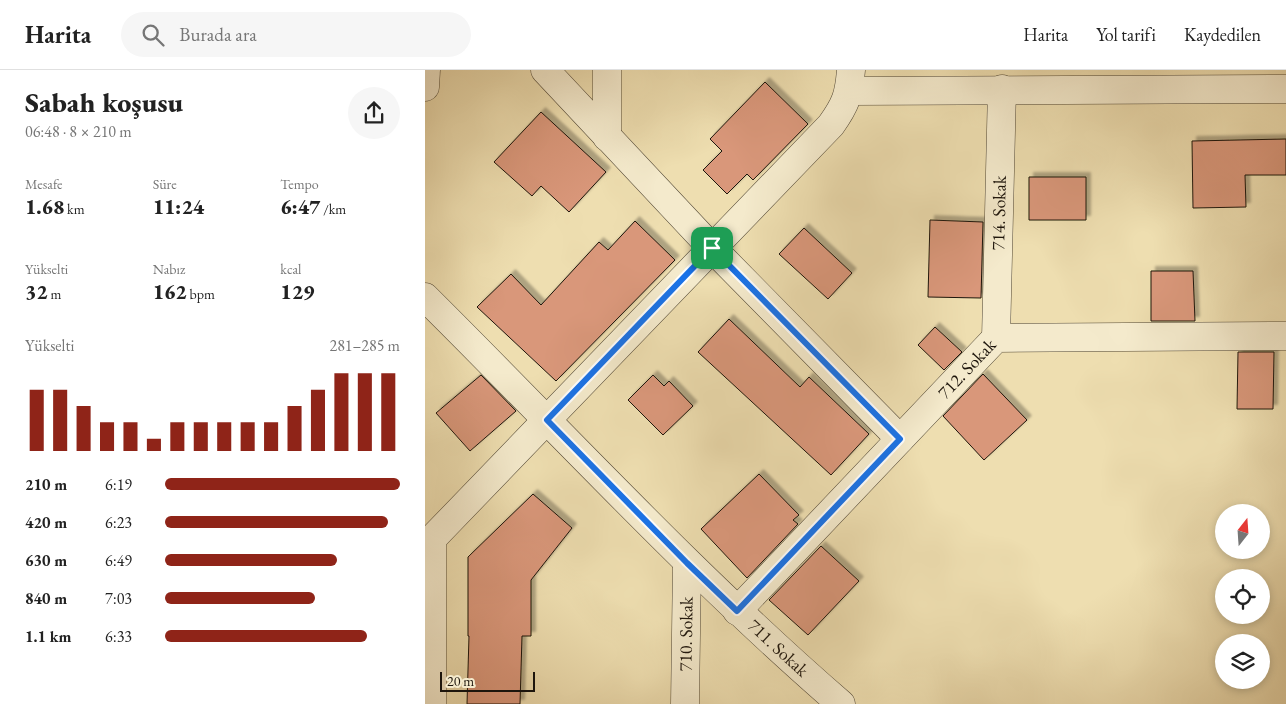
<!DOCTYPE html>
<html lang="tr">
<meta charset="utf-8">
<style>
:root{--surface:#fff;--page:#f6f6f6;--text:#222;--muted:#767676;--line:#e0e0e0;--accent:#8f2418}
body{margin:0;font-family:"EB Garamond",serif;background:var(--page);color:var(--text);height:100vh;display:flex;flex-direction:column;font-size:19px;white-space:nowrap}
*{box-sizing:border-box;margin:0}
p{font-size:16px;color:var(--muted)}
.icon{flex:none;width:28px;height:28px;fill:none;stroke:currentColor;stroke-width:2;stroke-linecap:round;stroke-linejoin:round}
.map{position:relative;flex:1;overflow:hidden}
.details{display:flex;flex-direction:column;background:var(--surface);width:425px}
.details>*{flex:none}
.needle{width:32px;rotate:17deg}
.fabs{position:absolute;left:790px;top:434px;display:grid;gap:10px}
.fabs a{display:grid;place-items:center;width:55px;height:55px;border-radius:50%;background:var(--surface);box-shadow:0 2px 8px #0003;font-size:25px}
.scale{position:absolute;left:15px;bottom:12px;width:95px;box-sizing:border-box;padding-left:5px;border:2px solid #1d150c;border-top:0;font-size:14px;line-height:18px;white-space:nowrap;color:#1d150c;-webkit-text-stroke:4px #f4eacc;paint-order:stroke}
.pin{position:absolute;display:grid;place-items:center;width:42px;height:42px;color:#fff;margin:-21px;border-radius:10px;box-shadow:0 2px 8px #0006}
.round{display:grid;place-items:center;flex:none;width:52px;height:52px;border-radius:26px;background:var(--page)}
.head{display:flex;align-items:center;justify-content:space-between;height:85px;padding:0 25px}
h1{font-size:28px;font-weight:800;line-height:38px}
.metrics{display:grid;grid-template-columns:repeat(3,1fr);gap:8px;height:85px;padding:5px 25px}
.metrics div{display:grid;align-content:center}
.metrics b{font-size:21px;font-weight:800}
.metrics small{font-size:14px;font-weight:400}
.metrics p{font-size:14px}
.chart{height:140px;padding:10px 25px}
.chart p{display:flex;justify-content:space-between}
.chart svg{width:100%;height:90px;margin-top:5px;stroke:var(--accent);stroke-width:6}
ul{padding:0 25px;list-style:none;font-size:16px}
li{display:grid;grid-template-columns:80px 60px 1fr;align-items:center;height:38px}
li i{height:12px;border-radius:6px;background:var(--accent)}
header{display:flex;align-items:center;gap:30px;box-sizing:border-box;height:70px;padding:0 25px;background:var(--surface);border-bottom:1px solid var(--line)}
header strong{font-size:24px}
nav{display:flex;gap:28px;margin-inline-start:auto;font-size:18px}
.search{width:350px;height:45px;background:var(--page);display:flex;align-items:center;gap:12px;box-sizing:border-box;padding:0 18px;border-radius:28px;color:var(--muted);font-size:19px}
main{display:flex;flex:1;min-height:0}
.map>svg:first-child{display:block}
.building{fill:#d9977a;stroke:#1d150c;filter:url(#shadow)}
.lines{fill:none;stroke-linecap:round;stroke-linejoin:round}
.minor-casing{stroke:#514735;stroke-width:29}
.minor{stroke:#f4eacc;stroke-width:28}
.route-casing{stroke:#fff;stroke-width:10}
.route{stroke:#1a73e8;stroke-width:6}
.labels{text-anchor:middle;stroke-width:4;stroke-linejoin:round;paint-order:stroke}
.street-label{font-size:18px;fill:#1d150c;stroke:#f4eacc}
</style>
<header>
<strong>Harita</strong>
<div class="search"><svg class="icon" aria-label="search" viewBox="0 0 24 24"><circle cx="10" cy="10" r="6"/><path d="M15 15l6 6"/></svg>Burada ara</div>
<nav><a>Harita</a><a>Yol tarifi</a><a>Kaydedilen</a></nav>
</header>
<main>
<section class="details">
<div class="head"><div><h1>Sabah koşusu</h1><p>06:48 · 8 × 210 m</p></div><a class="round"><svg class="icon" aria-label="share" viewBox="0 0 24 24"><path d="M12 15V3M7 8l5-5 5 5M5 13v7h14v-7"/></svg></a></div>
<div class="metrics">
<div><p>Mesafe</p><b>1.68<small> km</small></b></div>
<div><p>Süre</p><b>11:24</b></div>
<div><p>Tempo</p><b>6:47<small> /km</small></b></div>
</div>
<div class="metrics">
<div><p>Yükselti</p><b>32<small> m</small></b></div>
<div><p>Nabız</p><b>162<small> bpm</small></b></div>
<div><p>kcal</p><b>129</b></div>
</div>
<div class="chart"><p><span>Yükselti</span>281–285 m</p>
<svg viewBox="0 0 160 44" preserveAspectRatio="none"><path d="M5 44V14M15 44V14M25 44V22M35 44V30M45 44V30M55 44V38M65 44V30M75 44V30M85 44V30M95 44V30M105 44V30M115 44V22M125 44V14M135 44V6M145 44V6M155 44V6"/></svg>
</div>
<ul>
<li><b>210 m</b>6:19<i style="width:100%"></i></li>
<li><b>420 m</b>6:23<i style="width:95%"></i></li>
<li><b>630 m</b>6:49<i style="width:73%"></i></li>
<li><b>840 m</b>7:03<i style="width:64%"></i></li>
<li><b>1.1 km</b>6:33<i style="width:86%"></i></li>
</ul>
</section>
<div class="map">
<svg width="861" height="634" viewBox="0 0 861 634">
<defs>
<filter id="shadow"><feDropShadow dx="4.5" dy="-4.5" stdDeviation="1" flood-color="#0004"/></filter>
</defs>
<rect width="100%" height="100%" fill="#eedeb0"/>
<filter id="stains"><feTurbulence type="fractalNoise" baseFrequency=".004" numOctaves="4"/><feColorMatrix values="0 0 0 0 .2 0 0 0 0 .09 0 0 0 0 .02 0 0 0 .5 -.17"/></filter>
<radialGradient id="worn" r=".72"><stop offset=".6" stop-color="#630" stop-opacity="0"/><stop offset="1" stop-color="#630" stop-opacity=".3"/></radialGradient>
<path class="building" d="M 340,12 L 383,54 L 328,110 L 322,104 L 302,124 L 278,100 L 297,81 L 285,69 Z
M 116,42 L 181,102 L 144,142 L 116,116 L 107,126 L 69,92 Z
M 861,69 L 861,105 L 820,105 L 821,137 L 768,138 L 767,71 Z
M 604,107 L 661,107 L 661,150 L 604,150 Z
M 505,150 L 558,152 L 556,228 L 503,227 Z
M 210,151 L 250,190 L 131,311 L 52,237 L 86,204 L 116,235 L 174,172 L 183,180 Z
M 379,158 L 427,203 L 403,229 L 354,184 Z
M 726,201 L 768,201 L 770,251 L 726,251 Z
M 304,249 L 375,317 L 384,307 L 444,364 L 406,405 L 273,282 Z
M 510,257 L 537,282 L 519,300 L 493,275 Z
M 813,282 L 849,282 L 848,339 L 812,339 Z
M 558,304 L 602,350 L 559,390 L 518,346 Z
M 56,305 L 91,341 L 45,381 L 11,343 Z
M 228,305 L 239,316 L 244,311 L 268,336 L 238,365 L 203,330 Z
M 334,404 L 374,445 L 368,450 L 373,454 L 322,508 L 276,459 Z
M 108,424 L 147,458 L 106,510 L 106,566 L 97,566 L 95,634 L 42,634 L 44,566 L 43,566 L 43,487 Z
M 396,476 L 434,511 L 383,565 L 344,530 Z"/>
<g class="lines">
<defs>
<g id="minor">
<path d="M 120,0 L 287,178 L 475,369"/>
<path d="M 182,0 L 182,67"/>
<path d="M 0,17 L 1,0"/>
<path d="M 424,21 L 861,19"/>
<path id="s1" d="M 0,227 C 138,364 269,507 416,634"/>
<path id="s2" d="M 571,268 L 577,19"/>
<path id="s3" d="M 312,541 L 571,268 L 861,266"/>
<path d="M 7,634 L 7,469 L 406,55 C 421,34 424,25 426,0"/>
<path id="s4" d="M 260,634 L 262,493"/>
</g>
</defs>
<use href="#minor" class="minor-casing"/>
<use href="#minor" class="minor"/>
</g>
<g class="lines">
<defs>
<path id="route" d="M 287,178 L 475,369 L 312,541 L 262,493 L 122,350 Z"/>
</defs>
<use href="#route" class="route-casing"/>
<use href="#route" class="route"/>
</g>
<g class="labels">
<g class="street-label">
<text dy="6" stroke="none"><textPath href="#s2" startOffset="125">714. Sokak</textPath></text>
<text dy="6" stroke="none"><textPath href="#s3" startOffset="334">712. Sokak</textPath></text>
<text dy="6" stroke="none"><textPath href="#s4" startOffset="70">710. Sokak</textPath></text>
<text dy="6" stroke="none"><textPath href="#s1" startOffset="498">711. Sokak</textPath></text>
</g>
</g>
<rect width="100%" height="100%" filter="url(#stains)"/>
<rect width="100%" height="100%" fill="url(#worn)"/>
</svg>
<div class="fabs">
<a><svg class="needle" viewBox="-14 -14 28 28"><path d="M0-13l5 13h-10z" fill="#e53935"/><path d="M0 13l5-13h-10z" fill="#767676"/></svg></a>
<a><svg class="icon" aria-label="locate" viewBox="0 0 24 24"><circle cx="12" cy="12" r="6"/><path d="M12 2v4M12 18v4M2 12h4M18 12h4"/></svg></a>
<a><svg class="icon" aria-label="layers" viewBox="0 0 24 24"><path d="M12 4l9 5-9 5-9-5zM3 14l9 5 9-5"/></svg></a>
</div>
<div class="scale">20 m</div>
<div class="pin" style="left:287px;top:178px;background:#1e9e55"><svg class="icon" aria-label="arrive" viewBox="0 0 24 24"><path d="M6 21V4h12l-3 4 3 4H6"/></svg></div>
</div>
</main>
